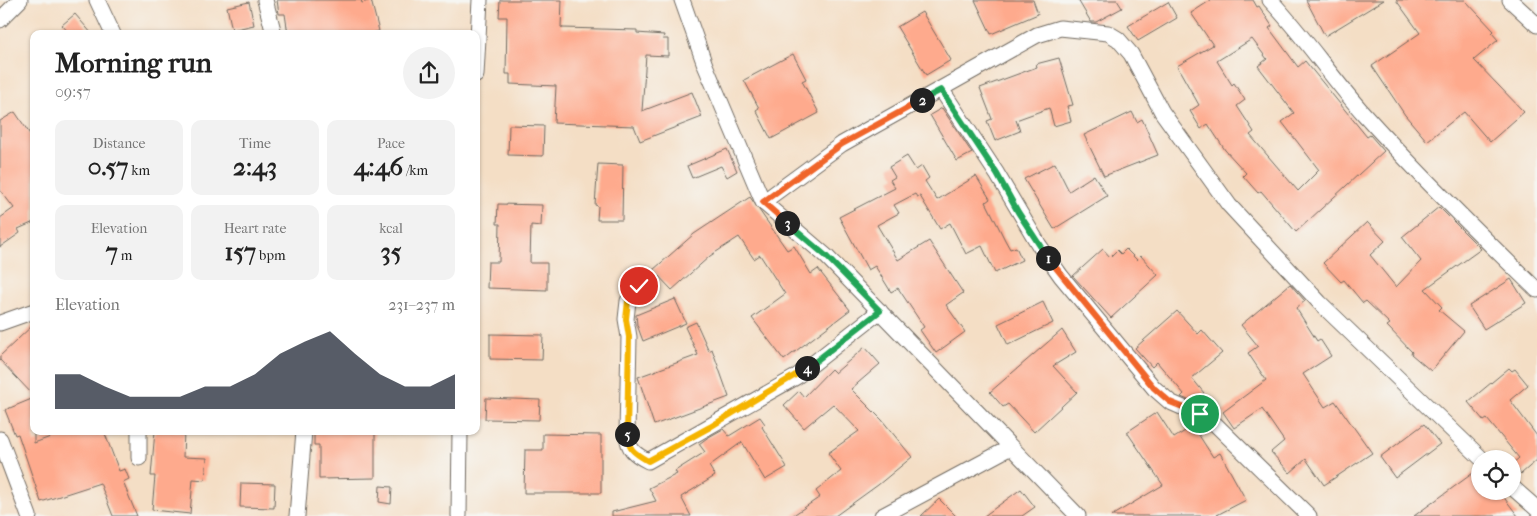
<!DOCTYPE html>
<meta charset="utf-8">
<style>
:root{--surface:#fff;--page:#f2f2f2;--text:#222;--muted:#767676;--accent:#111827}
body{margin:0;font-family:"IM FELL French Canon",serif;background:var(--page);color:var(--text);height:100vh;display:flex;flex-direction:column;font-size:19px;white-space:nowrap}
*{box-sizing:border-box;margin:0}
p{font-size:16px;color:var(--muted)}
.icon{flex:none;width:28px;height:28px;fill:none;stroke:currentColor;stroke-width:2;stroke-linecap:round;stroke-linejoin:round}
.map{position:relative;flex:1;overflow:hidden}
.side{position:absolute;left:30px;top:30px;width:450px;height:405px;display:flex;flex-direction:column;background:var(--surface);border-radius:10px;box-shadow:0 1px 4px #0004}
.side>*{flex:none}
.fabs{position:absolute;left:1471px;top:450px;display:grid;gap:10px}
.fabs a{display:grid;place-items:center;width:50px;height:50px;border-radius:50%;background:var(--surface);box-shadow:0 1px 4px #0004;font-size:25px}
.pin{position:absolute;display:grid;place-items:center;width:42px;height:42px;color:#fff;margin:-21px;border:2px solid #fff;border-radius:50%;box-shadow:0 1px 5px #0007}
.km{position:absolute;width:25px;height:25px;margin:-12px;border-radius:50%;background:#222;color:#fff;font-size:14px;line-height:25px;text-align:center}
.round{display:grid;place-items:center;flex:none;width:52px;height:52px;border-radius:26px;background:var(--page)}
.head{display:flex;align-items:center;justify-content:space-between;height:85px;padding:0 25px}
h1{font-size:28px;font-weight:800;line-height:38px}
.metrics{display:grid;grid-template-columns:repeat(3,1fr);gap:8px;height:85px;padding:5px 25px}
.metrics div{display:grid;align-content:center;border-radius:10px;background:var(--page);text-align:center}
.metrics b{font-size:25px;font-weight:800}
.metrics small{font-size:14px;font-weight:400}
.metrics p{font-size:14px}
.chart{height:140px;padding:10px 25px}
.chart p{display:flex;justify-content:space-between}
.chart svg{width:100%;height:90px;margin-top:5px;fill:var(--accent);opacity:.7}
.map>svg:first-child{display:block}
.building{fill:#feaa8d;fill-rule:evenodd}
.lines{fill:none;stroke-linecap:round;stroke-linejoin:round}
.street-casing{stroke:#716a61;stroke-width:17}
.street{stroke:#fff;stroke-width:15}
.split-1-casing{stroke:#fff;stroke-width:10}
.split-2-casing{stroke:#fff;stroke-width:10}
.split-3-casing{stroke:#fff;stroke-width:10}
.split-4-casing{stroke:#fff;stroke-width:10}
.split-5-casing{stroke:#fff;stroke-width:10}
.split-6-casing{stroke:#fff;stroke-width:10}
.split-1{stroke:#f0652b;stroke-width:6}
.split-2{stroke:#22a559;stroke-width:6}
.split-3{stroke:#f0652b;stroke-width:6}
.split-4{stroke:#22a559;stroke-width:6}
.split-5{stroke:#f5b400;stroke-width:6}
.split-6{stroke:#f5b400;stroke-width:6}
</style>
<div class="map">
<svg width="1537" height="516" viewBox="0 0 1537 516">
<rect width="100%" height="100%" fill="#f6f6f2"/>
<filter id="ink" filterUnits="userSpaceOnUse"><feTurbulence type="fractalNoise" baseFrequency=".02" numOctaves="2"/><feDisplacementMap in="SourceGraphic" scale="10" xChannelSelector="R" yChannelSelector="G"/><feConvolveMatrix kernelMatrix="1 2 1 2 8 2 1 2 1" color-interpolation-filters="sRGB"/></filter>
<filter id="wash" filterUnits="userSpaceOnUse"><feTurbulence type="fractalNoise" baseFrequency=".0096" numOctaves="4" result="noise"/><feDisplacementMap in="SourceGraphic" scale="20" xChannelSelector="R" yChannelSelector="G"/><feGaussianBlur stdDeviation="1.12" result="paint"/><feColorMatrix in="noise" values="0 0 0 0 0 0 0 0 0 0 0 0 0 0 0 0 0 1.4 0 .05"/><feComposite in="paint" operator="in"/></filter>
<g filter="url(#wash)">
<rect width="100%" height="100%" fill="#f4dec5"/>
<g id="blocks">
<path class="building" d="M 277,0 L 361,0 L 362,3 L 371,0 L 379,31 L 368,34 L 288,34 L 285,14 L 279,14 Z
M 500,0 L 562,0 L 561,27 L 563,28 L 637,30 L 637,33 L 664,35 L 663,39 L 668,39 L 668,56 L 646,55 L 642,111 L 692,92 L 702,117 L 640,141 L 634,126 L 554,123 L 556,86 L 510,84 L 510,74 L 506,74 L 507,17 L 499,17 Z
M 975,0 L 1033,0 L 1038,14 L 991,34 Z
M 1078,0 L 1117,0 L 1122,8 L 1096,22 L 1091,22 Z
M 1211,0 L 1253,0 L 1257,7 L 1259,6 L 1272,26 L 1269,28 L 1298,67 L 1305,61 L 1367,137 L 1370,135 L 1384,151 L 1296,232 L 1261,191 L 1258,193 L 1243,176 L 1246,173 L 1225,150 L 1208,124 L 1201,129 L 1190,111 L 1199,105 L 1177,66 L 1213,45 L 1191,13 ZM 1252,39 L 1267,59 L 1258,66 L 1294,113 L 1282,122 L 1319,170 L 1298,191 L 1250,135 L 1254,132 L 1237,106 L 1245,100 L 1234,83 L 1232,85 L 1217,61 Z
M 1306,0 L 1384,0 L 1325,36 Z
M 1396,0 L 1465,0 L 1494,31 L 1492,33 L 1498,40 L 1474,60 L 1524,112 L 1490,142 L 1464,112 L 1427,141 L 1405,115 L 1372,66 L 1420,33 Z
M 249,2 L 254,25 L 232,30 L 227,7 Z
M 1168,2 L 1177,18 L 1138,41 L 1128,26 Z
M 922,12 L 951,60 L 926,75 L 897,27 Z
M 75,14 L 92,34 L 70,34 L 62,25 Z
M 793,54 L 806,79 L 802,81 L 819,113 L 771,139 L 756,110 L 759,108 L 744,80 Z
M 1059,58 L 1073,105 L 1067,106 L 1071,121 L 1054,126 L 1049,108 L 1016,120 L 1020,131 L 995,141 L 987,121 L 992,119 L 980,88 L 1037,67 L 1036,64 Z
M 942,108 L 972,153 L 957,161 L 930,115 Z
M 15,112 L 34,140 L 34,222 L 18,229 L 20,233 L 0,247 L 0,218 L 14,208 L 0,190 L 0,121 Z
M 1132,112 L 1137,122 L 1142,119 L 1158,155 L 1104,176 L 1084,135 Z
M 509,125 L 544,126 L 543,156 L 508,155 Z
M 727,149 L 737,171 L 727,177 L 721,166 L 692,178 L 687,166 Z
M 907,156 L 916,170 L 922,166 L 929,178 L 925,181 L 937,200 L 976,176 L 990,199 L 986,202 L 1005,240 L 1010,249 L 1016,247 L 1022,260 L 995,273 L 982,246 L 966,254 L 950,223 L 940,229 L 920,196 L 917,197 L 915,194 L 894,205 L 899,213 L 877,225 L 898,260 L 929,241 L 963,293 L 946,305 L 965,332 L 936,353 L 920,330 L 924,327 L 898,288 L 891,292 L 875,266 L 868,270 L 839,217 L 895,188 L 890,180 L 895,177 L 889,167 Z
M 1055,163 L 1069,191 L 1094,175 L 1107,196 L 1054,229 L 1024,179 Z
M 598,164 L 623,165 L 622,220 L 597,220 L 598,206 L 595,205 Z
M 750,197 L 787,250 L 794,246 L 811,274 L 818,269 L 850,310 L 784,360 L 752,318 L 785,294 L 760,255 L 754,259 L 739,237 L 710,256 L 672,290 L 653,270 L 694,234 Z
M 498,204 L 542,205 L 541,226 L 531,225 L 530,263 L 547,263 L 547,290 L 487,288 L 488,262 L 499,262 L 500,224 L 497,224 Z
M 1439,207 L 1481,249 L 1425,289 L 1442,307 L 1439,310 L 1464,331 L 1431,371 L 1411,354 L 1412,352 L 1387,326 L 1390,324 L 1366,301 L 1363,303 L 1344,280 L 1341,282 L 1323,263 L 1367,222 L 1385,241 L 1370,255 L 1396,287 L 1421,261 L 1402,237 Z
M 1103,249 L 1110,257 L 1117,250 L 1121,254 L 1126,249 L 1137,260 L 1141,256 L 1158,275 L 1111,318 L 1073,276 Z
M 1511,279 L 1526,303 L 1484,329 L 1469,306 Z
M 1290,284 L 1305,301 L 1296,308 L 1317,341 L 1320,339 L 1331,356 L 1303,374 L 1325,407 L 1335,401 L 1372,453 L 1324,485 L 1306,459 L 1290,473 L 1271,452 L 1284,441 L 1262,409 L 1234,428 L 1223,412 L 1266,380 L 1248,353 L 1258,346 L 1241,325 Z
M 675,299 L 686,323 L 643,341 L 637,325 L 636,315 Z
M 1043,302 L 1053,323 L 1008,345 L 998,324 Z
M 1177,311 L 1198,334 L 1202,330 L 1222,353 L 1192,378 L 1204,393 L 1193,402 L 1181,397 L 1184,394 L 1157,362 L 1152,367 L 1135,348 Z
M 696,322 L 709,351 L 712,349 L 729,397 L 654,425 L 638,377 L 698,355 L 685,327 Z
M 34,324 L 34,396 L 0,360 L 0,356 Z
M 1062,330 L 1076,352 L 1053,366 L 1077,392 L 1034,432 L 1008,404 L 1003,407 L 990,392 Z
M 490,334 L 543,335 L 542,360 L 490,359 Z
M 865,347 L 880,364 L 851,389 L 882,420 L 912,457 L 878,485 L 835,516 L 792,516 L 820,497 L 816,491 L 841,471 L 828,453 L 859,431 L 833,404 L 804,428 L 784,405 L 799,391 L 804,397 L 831,369 L 835,373 Z
M 1509,368 L 1512,371 L 1515,369 L 1528,385 L 1510,400 L 1537,436 L 1537,460 L 1521,474 L 1512,464 L 1519,458 L 1487,419 L 1484,421 L 1468,402 Z
M 34,398 L 34,443 L 67,431 L 104,431 L 119,471 L 125,469 L 129,479 L 123,482 L 137,516 L 113,516 L 100,483 L 41,502 L 18,434 L 15,435 L 5,410 Z
M 486,398 L 540,400 L 539,420 L 485,419 Z
M 1157,412 L 1174,438 L 1193,426 L 1213,457 L 1220,453 L 1246,500 L 1215,516 L 1111,516 L 1163,485 L 1127,432 Z
M 760,417 L 765,424 L 762,427 L 787,467 L 765,480 L 742,442 L 709,466 L 715,476 L 681,497 L 691,516 L 612,516 L 612,512 L 656,501 L 649,488 L 677,474 L 675,471 L 705,452 L 699,444 L 707,438 L 723,429 L 729,436 Z
M 1424,424 L 1440,444 L 1395,478 L 1380,457 Z
M 155,431 L 184,431 L 183,457 L 207,458 L 205,480 L 193,479 L 190,514 L 152,510 L 155,476 L 151,476 Z
M 314,431 L 375,431 L 375,478 L 319,479 L 319,445 L 314,445 Z
M 543,434 L 601,435 L 601,493 L 524,493 L 525,450 L 543,450 Z
M 1480,468 L 1480,491 L 1499,491 L 1518,516 L 1414,516 Z
M 241,483 L 275,484 L 274,508 L 240,507 Z
M 380,486 L 392,487 L 391,504 L 379,502 Z
M 1021,489 L 1035,507 L 1022,516 L 984,516 Z
M 939,499 L 956,516 L 921,516 Z"/>
</g>
</g>
<g filter="url(#ink)">
<use href="#blocks" fill-opacity="0" stroke="#716a61" stroke-width="1"/>
<g class="lines">
<defs>
<path id="street" d="M 97,0 L 113,34
M 265,0 L 274,34
M 682,0 L 705,65 L 763,202 L 826,256 L 1078,516
M 1270,0 C 1304,36 1331,77 1364,114 C 1419,175 1478,233 1537,290
M 1510,0 L 1537,25
M 0,20 L 20,0
M 476,75 L 480,0
M 941,89 L 997,174 L 1039,245 L 1061,276 L 1154,388 L 1170,402 L 1211,420 L 1309,516
M 763,202 L 842,144 L 1037,35 L 1060,28 L 1108,33 L 1118,39 L 1131,54 L 1162,112 L 1229,205 L 1320,303 L 1482,459
M 639,286 L 628,301 L 626,319 L 629,337 L 627,434 C 628,449 634,454 648,461 L 796,377 L 880,311
M 0,323 L 34,311
M 139,431 L 139,458
M 0,439 L 29,516
M 1512,487 L 1537,509
M 297,516 L 304,431
M 459,516 L 460,431
M 882,516 L 1011,447"/>
</defs>
<use href="#street" class="street-casing"/>
<use href="#street" class="street"/>
</g>
</g>
<g class="lines" filter="url(#ink)">
<defs>
<path id="split-1" d="M 1048,258 L 1154,388 L 1170,402 L 1200,414"/>
<path id="split-2" d="M 922,100 L 941,90 L 997,174 L 1018,212 L 1048,258"/>
<path id="split-3" d="M 787,223 L 763,202 L 842,144 L 922,100"/>
<path id="split-4" d="M 787,223 L 826,256 L 880,311 L 807,368"/>
<path id="split-5" d="M 627,434 C 628,449 634,453 648,461 L 710,427 L 807,368"/>
<path id="split-6" d="M 627,434 L 629,337 L 626,319 L 628,301 L 639,286"/>
</defs>
<use href="#split-1" class="split-1-casing"/>
<use href="#split-2" class="split-2-casing"/>
<use href="#split-3" class="split-3-casing"/>
<use href="#split-4" class="split-4-casing"/>
<use href="#split-5" class="split-5-casing"/>
<use href="#split-6" class="split-6-casing"/>
<use href="#split-1" class="split-1"/>
<use href="#split-2" class="split-2"/>
<use href="#split-3" class="split-3"/>
<use href="#split-4" class="split-4"/>
<use href="#split-5" class="split-5"/>
<use href="#split-6" class="split-6"/>
</g>
</svg>
<div class="fabs">
<a><svg class="icon" aria-label="locate" viewBox="0 0 24 24"><circle cx="12" cy="12" r="6"/><path d="M12 2v4M12 18v4M2 12h4M18 12h4"/></svg></a>
</div>
<div class="pin" style="left:1200px;top:414px;background:#1e9e55"><svg class="icon" aria-label="arrive" viewBox="0 0 24 24"><path d="M6 21V4h12l-3 4 3 4H6"/></svg></div>
<div class="pin" style="left:639px;top:286px;background:#d93025"><svg class="icon" aria-label="check" viewBox="0 0 24 24"><path d="M5 12l5 5 9-10"/></svg></div>
<b class="km" style="left:1048px;top:258px">1</b>
<b class="km" style="left:922px;top:100px">2</b>
<b class="km" style="left:787px;top:223px">3</b>
<b class="km" style="left:807px;top:368px">4</b>
<b class="km" style="left:627px;top:434px">5</b>
<section class="side">
<div class="head"><div><h1>Morning run</h1><p>09:57</p></div><a class="round"><svg class="icon" aria-label="share" viewBox="0 0 24 24"><path d="M12 15V3M7 8l5-5 5 5M5 13v7h14v-7"/></svg></a></div>
<div class="metrics">
<div><p>Distance</p><b>0.57<small> km</small></b></div>
<div><p>Time</p><b>2:43</b></div>
<div><p>Pace</p><b>4:46<small> /km</small></b></div>
</div>
<div class="metrics">
<div><p>Elevation</p><b>7<small> m</small></b></div>
<div><p>Heart rate</p><b>157<small> bpm</small></b></div>
<div><p>kcal</p><b>35</b></div>
</div>
<div class="chart"><p><span>Elevation</span>231–237 m</p>
<svg viewBox="0 0 160 44" preserveAspectRatio="none"><path d="M0 44V27L10 27L20 33L30 38L40 38L50 38L60 33L70 33L80 27L90 17L100 11L110 6L120 17L130 27L140 33L150 33L160 27V44z"/></svg>
</div>
</section>
</div>
